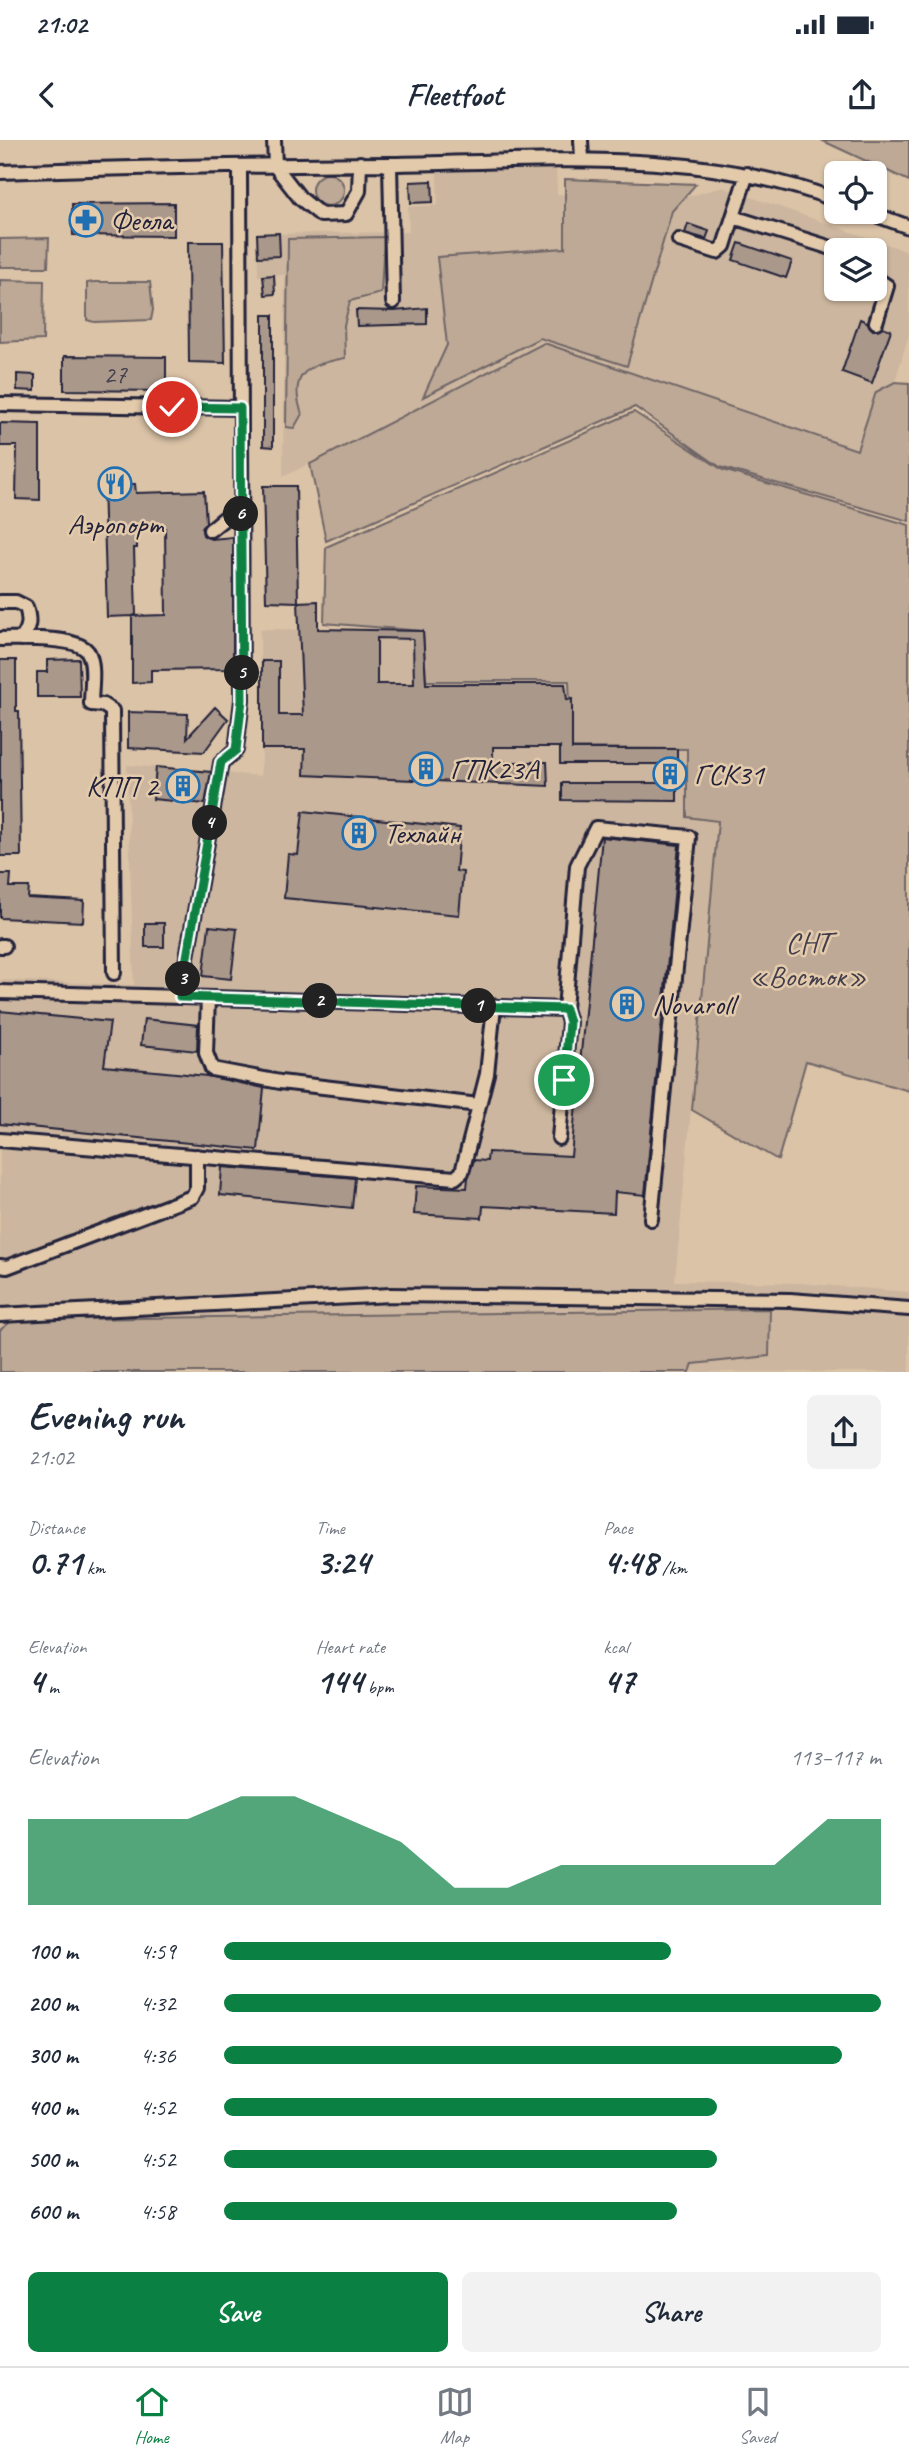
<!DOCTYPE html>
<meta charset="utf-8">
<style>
:root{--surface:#fff;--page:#f2f2f3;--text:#1f2937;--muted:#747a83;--line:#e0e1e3;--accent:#0b8043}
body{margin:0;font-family:Caveat,sans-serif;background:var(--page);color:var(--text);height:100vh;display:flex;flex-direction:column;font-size:26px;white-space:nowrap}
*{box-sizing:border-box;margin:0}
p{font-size:23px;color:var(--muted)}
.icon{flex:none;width:38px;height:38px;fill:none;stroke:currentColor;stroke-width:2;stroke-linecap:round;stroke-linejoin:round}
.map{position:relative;height:1232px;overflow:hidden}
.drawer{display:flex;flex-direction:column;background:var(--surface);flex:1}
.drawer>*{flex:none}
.fabs{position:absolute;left:824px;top:21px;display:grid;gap:14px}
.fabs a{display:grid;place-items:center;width:63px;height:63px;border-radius:10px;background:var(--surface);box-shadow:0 2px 5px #0004;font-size:35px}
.pin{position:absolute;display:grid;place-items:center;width:60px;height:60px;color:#fff;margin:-30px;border:4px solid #fff;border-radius:50%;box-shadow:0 2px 7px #0007}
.km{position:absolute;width:35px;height:35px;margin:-18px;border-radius:50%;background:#222;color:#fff;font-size:19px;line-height:35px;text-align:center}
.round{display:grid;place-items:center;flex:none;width:74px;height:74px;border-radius:10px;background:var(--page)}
.head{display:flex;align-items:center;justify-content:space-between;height:119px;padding:0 28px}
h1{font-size:38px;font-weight:800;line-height:52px}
.figures{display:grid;grid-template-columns:repeat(3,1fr);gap:10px;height:119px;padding:7px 28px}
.figures div{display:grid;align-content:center}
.figures b{font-size:35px;font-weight:800}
.figures small{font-size:19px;font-weight:400}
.figures p{font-size:19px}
.chart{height:196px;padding:14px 28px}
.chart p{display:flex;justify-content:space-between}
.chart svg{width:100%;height:126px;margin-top:7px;fill:var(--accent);opacity:.7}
.button{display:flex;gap:14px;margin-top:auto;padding:14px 28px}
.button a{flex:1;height:80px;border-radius:10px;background:var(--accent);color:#fff;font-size:28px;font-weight:800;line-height:80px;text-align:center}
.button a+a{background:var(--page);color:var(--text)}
ul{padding:0 28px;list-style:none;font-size:23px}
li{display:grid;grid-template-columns:112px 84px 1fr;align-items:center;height:52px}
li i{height:18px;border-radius:9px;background:var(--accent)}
.status{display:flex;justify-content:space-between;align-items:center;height:49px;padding:0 35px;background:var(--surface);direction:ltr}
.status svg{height:19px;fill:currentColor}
header{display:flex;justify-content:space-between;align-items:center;height:91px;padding:0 28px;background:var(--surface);font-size:32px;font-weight:800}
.menu{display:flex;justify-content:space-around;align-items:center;height:98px;border-top:2px solid var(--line);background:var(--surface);font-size:19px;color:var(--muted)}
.menu a{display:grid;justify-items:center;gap:4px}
.menu .selected{color:var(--accent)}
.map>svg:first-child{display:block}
.built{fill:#ccb69f;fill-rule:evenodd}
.green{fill:#bda995;stroke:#706668;stroke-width:2}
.building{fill:#aa988b;stroke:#22223b;stroke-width:2;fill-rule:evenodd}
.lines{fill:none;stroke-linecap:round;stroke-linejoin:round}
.minor-casing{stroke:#22223b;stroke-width:18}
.minor{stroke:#e3caab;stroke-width:12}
.route-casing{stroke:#fff;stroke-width:14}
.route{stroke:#0b8043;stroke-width:9}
.labels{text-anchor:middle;stroke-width:5;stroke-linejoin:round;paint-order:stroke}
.number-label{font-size:26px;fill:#44404f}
.poi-label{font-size:30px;fill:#22223b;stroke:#e3caab;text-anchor:start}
.park-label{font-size:30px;fill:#413d4d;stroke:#e3caab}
</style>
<div class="status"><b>21:02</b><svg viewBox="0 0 49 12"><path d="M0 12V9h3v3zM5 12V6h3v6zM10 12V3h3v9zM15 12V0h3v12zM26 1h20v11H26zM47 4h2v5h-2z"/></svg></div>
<header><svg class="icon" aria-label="back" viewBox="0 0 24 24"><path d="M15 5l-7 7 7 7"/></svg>Fleetfoot<svg class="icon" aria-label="share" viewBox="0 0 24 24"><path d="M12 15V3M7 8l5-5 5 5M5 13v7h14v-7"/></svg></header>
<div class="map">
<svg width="909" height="1232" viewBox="0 0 909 1232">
<rect width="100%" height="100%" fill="#dbc3a7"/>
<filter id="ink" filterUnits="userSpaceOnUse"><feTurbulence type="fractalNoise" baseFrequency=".0143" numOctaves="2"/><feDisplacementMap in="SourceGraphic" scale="14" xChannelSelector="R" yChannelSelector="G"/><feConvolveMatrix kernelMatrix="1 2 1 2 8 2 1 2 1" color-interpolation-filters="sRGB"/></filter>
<g filter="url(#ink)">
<path class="built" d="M 556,27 L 557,54 L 672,61 L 722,47 L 909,112 L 909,194 L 895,242 L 876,252 L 857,310 L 544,203 L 283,337 L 285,135 L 258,136 L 257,94 L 409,92 L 408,67 L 438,65 L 437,32 ZM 836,110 L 875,110 L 875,149 L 836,149 Z
M 260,489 L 423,491 L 426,541 L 572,541 L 572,608 L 687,609 L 687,677 L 718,680 L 675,1141 L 798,1143 L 909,1152 L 909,1232 L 0,1232 L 0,840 L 134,845 L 127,625 L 260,636 L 262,620 Z"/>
<path class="green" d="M 821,0 L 909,0 L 909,41 Z
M312 50a16 16 0 1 1 32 0a16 16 0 1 1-32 0Z
M 565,39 L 696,44 L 672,71 L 627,226 L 540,198 L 423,257 L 447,205 L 437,117 L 565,108 Z
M 384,97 L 381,153 L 350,161 L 344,185 L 345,218 C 310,225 287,231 302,274 L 294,288 L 286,287 L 288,99 Z
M 49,98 L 48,127 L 0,127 L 0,99 Z
M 0,140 L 44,141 L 43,200 L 0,202 Z
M 94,142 L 150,142 L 153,170 L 151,180 L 94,182 L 87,180 L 87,143 Z
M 544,203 L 857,310 L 876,252 L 895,242 L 909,243 L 909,381 L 720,327 L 635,267 L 326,401 L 310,324 Z
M 634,272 L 723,330 L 909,385 L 909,951 L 806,921 L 778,1020 L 692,970 L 718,681 L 687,677 L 687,609 L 572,608 L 569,541 L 426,541 L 423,491 L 324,483 L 326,407 Z
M 770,1169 L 769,1216 L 693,1224 L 690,1232 L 0,1232 L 0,1190 L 13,1180 Z"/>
<path class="building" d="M 432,41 L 433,62 L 411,63 L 410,42 Z
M 174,63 L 174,96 L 73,95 L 72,64 Z
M 688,84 L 709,91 L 706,99 L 685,93 Z
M 279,93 L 280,116 L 258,117 L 257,94 Z
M 188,102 L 223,102 L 225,223 L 189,222 Z
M 739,103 L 792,121 L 786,138 L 733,120 Z
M 274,135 L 275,154 L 265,155 L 263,136 Z
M 427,168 L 427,184 L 357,186 L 356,170 L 394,171 Z
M 263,175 L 273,175 L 273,307 L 263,306 Z
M 860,179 L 867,182 L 873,190 L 883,187 L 891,190 L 872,243 L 842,232 Z
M 64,216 L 166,217 L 166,251 L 64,250 Z
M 17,234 L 35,235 L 35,251 L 17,250 Z
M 0,283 L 40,284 L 40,360 L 16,359 L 17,306 L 0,306 Z
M 103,344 L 135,344 L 136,353 L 204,351 L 206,382 L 202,388 L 203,395 L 211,399 L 233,397 L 233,529 L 151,530 L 151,542 L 132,543 L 132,476 L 107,477 ZM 165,388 L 166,475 L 132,476 L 136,475 L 134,408 L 137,408 L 137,389 Z
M 263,346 L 296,346 L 298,462 L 266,461 Z
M 318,461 L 318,489 L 423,491 L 426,544 L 565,544 L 567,560 L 572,559 L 572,609 L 677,609 L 677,661 L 562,660 L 562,643 L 663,643 L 663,624 L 560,624 L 560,607 L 493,607 L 493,622 L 547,622 L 548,646 L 304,635 L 305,609 L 262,609 L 262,521 L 279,521 L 279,575 L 303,575 L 298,462 ZM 377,498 L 413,499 L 414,544 L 377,544 Z
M 79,519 L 80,557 L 37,557 L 37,532 L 47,532 L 47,520 Z
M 0,520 L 16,520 L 16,571 L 19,571 L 21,716 L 0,716 Z
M 215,567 L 228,579 L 204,612 L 128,608 L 128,572 L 188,574 L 187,598 Z
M 156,627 L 211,632 L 205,664 L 153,659 Z
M 303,671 L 460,688 L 456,731 L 463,732 L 459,775 L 284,758 L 288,714 L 298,715 Z
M 602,697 L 679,705 L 645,1055 L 615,1052 L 614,1073 L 483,1066 L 482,1078 L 414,1074 L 416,1046 L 467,1048 L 468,1038 L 474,1020 L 487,1021 L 488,1012 L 571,1016 Z
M 0,734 L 11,734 L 10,747 L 29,747 L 28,758 L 84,761 L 83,782 L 0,778 Z
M 145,783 L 164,783 L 164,807 L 145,807 Z
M 209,786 L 237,789 L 231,839 L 203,836 Z
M 0,871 L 110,882 L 104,926 L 207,936 L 264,948 L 258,1010 L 0,984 Z
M 144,879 L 198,885 L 197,911 L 141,905 Z
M 222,1027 L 355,1038 L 352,1068 L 220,1055 Z"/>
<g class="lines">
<defs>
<path id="minor" d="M 274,0 L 275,26 L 300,58 L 321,75 L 346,74 L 359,51 L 360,23
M 581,0 L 582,19
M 390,24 L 393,162
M 0,32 C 130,27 261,25 391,24 C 540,22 694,6 836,60
M 747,34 L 733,77 L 838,110
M 868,72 L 909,87
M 679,100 L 717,112 L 724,106 L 733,77
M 875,138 L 887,146 L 876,182
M 0,264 L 241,268
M 210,390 L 241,365
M 0,462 L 16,462 L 26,467 C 30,480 30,488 21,499
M 0,499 C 18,499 81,495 89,514 C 95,528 91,549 91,564 L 103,565 L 112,571 L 114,833
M 0,806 L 4,806
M 0,852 L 180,857 L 221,623 L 236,610 L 242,560 L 240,27
M 180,857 L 565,869 L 577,726 L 596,688 L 689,697 L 651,1079
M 208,858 L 206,913 L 212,929 L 280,942 L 479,965
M 559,998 L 569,882 L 565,869
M 0,1000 L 455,1038 L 462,1032 L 487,934 L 494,866
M 0,1126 L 7,1127 L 192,1057 L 197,1048 L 197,1016
M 0,1175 L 391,1155 L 790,1160 L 909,1169"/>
</defs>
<use href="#minor" class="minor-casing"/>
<use href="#minor" class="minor"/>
</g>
</g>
<g class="lines" filter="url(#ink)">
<defs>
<path id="route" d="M 172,267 L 240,268 L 242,560 L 236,610 L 221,622 L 180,857 L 565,869 L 569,882 L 564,940"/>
</defs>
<use href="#route" class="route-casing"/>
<use href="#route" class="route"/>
</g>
<defs>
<symbol id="pharmacy-ring" viewBox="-11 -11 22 22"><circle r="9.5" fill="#e3caab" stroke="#1f6fb2" stroke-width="1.5"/><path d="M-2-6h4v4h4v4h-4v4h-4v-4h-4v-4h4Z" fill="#1f6fb2"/></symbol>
<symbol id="restaurant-ring" viewBox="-11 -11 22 22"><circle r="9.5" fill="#e3caab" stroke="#1f6fb2" stroke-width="1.5"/><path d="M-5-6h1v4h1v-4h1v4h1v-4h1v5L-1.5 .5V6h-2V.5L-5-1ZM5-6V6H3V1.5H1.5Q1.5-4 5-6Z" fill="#1f6fb2"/></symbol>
<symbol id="building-ring" viewBox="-11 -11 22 22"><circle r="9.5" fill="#e3caab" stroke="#1f6fb2" stroke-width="1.5"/><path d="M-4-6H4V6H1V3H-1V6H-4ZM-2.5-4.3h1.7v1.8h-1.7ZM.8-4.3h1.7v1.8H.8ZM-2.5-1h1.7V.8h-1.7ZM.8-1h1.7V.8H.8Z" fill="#1f6fb2"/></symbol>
</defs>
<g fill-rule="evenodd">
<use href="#pharmacy-ring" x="67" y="61" width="38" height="38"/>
<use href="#restaurant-ring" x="96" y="325" width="38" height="38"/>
<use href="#building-ring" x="407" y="610" width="38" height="38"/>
<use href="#building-ring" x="651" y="615" width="38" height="38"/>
<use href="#building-ring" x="164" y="627" width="38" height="38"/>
<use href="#building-ring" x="340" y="674" width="38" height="38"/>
<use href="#building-ring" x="608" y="845" width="38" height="38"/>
</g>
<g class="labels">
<g class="number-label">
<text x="115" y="243">27</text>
</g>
<g class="poi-label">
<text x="110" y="90">Феола</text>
<text x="115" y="394" text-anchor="middle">Аэропорт</text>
<text x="450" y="639">ГПК23А</text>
<text x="694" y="644">ГСК31</text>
<text x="158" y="656" text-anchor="end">КПП 2</text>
<text x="384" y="703">Техлайн</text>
<text x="652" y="874">Novaroll</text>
</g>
<g class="park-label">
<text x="808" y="812">СНТ<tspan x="808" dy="34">«Восток»</tspan></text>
</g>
</g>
</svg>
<div class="fabs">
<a><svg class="icon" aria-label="locate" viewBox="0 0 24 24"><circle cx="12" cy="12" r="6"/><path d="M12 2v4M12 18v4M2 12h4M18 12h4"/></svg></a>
<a><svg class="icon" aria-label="layers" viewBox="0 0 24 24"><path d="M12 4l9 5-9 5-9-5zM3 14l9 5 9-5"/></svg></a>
</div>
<div class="pin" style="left:564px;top:940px;background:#1e9e55"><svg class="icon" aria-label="arrive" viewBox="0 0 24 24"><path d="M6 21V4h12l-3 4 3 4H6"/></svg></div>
<div class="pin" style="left:172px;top:267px;background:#d93025"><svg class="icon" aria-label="check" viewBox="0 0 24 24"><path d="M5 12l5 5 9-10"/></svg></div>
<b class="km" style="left:479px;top:866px">1</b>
<b class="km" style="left:320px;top:861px">2</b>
<b class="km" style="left:183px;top:839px">3</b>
<b class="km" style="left:210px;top:683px">4</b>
<b class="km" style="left:242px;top:533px">5</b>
<b class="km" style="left:241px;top:374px">6</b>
</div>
<section class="drawer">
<div class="head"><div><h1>Evening run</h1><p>21:02</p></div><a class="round"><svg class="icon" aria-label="share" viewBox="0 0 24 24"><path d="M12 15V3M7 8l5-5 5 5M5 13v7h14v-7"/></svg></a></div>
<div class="figures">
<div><p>Distance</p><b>0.71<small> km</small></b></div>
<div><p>Time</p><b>3:24</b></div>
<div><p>Pace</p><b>4:48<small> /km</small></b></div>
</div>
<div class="figures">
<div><p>Elevation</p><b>4<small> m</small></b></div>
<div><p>Heart rate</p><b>144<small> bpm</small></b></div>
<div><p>kcal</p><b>47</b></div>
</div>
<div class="chart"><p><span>Elevation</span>113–117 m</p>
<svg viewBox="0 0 160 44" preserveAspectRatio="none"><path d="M0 44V14L10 14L20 14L30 14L40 6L50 6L60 14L70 22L80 38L90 38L100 30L110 30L120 30L130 30L140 30L150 14L160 14V44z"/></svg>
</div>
<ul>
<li><b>100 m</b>4:59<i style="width:68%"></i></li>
<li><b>200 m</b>4:32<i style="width:100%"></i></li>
<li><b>300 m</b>4:36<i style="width:94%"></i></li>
<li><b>400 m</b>4:52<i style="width:75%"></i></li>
<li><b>500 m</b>4:52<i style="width:75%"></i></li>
<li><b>600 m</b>4:58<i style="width:69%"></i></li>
</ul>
<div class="button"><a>Save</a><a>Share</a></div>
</section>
<nav class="menu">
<a class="selected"><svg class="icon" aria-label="home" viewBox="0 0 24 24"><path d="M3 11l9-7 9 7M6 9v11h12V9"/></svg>Home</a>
<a><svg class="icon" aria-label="map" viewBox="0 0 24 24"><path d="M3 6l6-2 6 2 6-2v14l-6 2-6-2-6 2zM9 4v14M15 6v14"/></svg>Map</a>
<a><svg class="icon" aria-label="saved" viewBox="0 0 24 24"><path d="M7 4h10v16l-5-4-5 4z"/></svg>Saved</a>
</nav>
